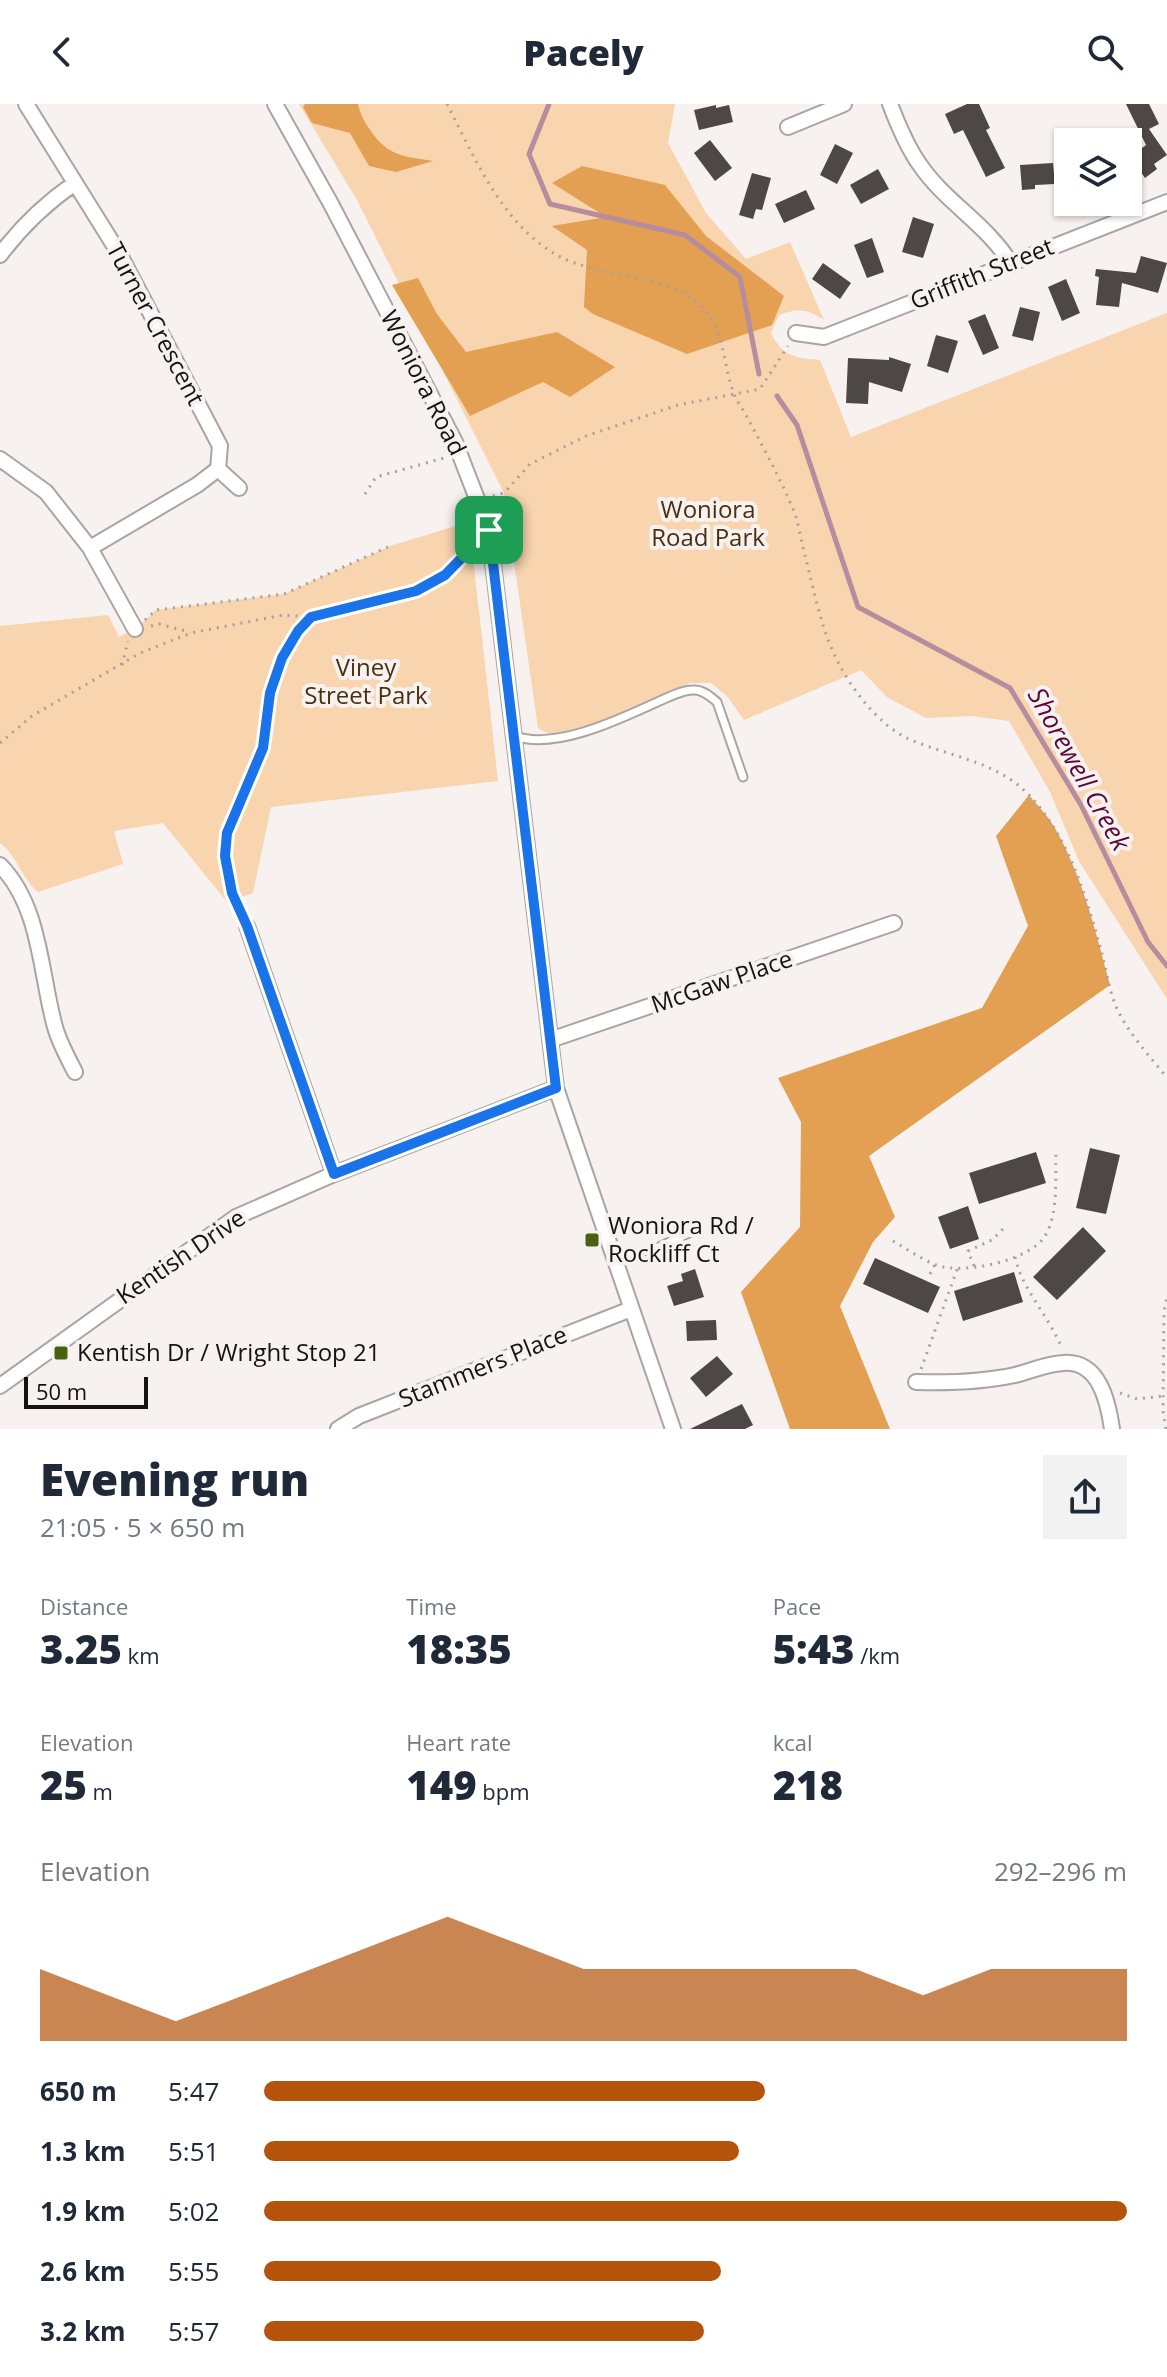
<!DOCTYPE html>
<meta charset="utf-8">
<style>
:root{--surface:#fff;--page:#f2f2f3;--text:#1f2937;--muted:#747a83;--accent:#b45309}
body{margin:0;font-family:"Open Sans",sans-serif;background:var(--page);color:var(--text);height:100vh;display:flex;flex-direction:column;font-size:30px;white-space:nowrap}
*{box-sizing:border-box;margin:0}
p{font-size:26px;color:var(--muted)}
.icon{flex:none;width:44px;height:44px;fill:none;stroke:currentColor;stroke-width:2;stroke-linecap:round;stroke-linejoin:round}
.map{position:relative;height:1325px;overflow:hidden}
.side{display:flex;flex-direction:column;background:var(--surface);flex:1}
.side>*{flex:none}
.buttons{position:absolute;left:1054px;top:24px;display:grid;gap:16px}
.buttons a{display:grid;place-items:center;width:88px;height:88px;border-radius:0px;background:var(--surface);box-shadow:0 2px 6px #0004;font-size:40px}
.scale{position:absolute;left:24px;bottom:20px;width:124px;box-sizing:border-box;padding-left:8px;border:4px solid #151312;border-top:0;font-size:22px;line-height:28px;white-space:nowrap;color:#151312;-webkit-text-stroke:6px #f7f1ef;paint-order:stroke}
.pin{position:absolute;display:grid;place-items:center;width:68px;height:68px;color:#fff;margin:-34px;border-radius:16px;box-shadow:0 4px 12px #0006}
.round{display:grid;place-items:center;flex:none;width:84px;height:84px;border-radius:0px;background:var(--page)}
.headline{display:flex;align-items:center;justify-content:space-between;height:136px;padding:0 40px}
h1{font-size:44px;font-weight:800;line-height:60px}
.stats{display:grid;grid-template-columns:repeat(3,1fr);gap:12px;height:136px;padding:8px 40px}
.stats div{display:grid;align-content:center}
.stats b{font-size:40px;font-weight:800}
.stats small{font-size:22px;font-weight:400}
.stats p{font-size:22px}
.chart{height:224px;padding:16px 40px}
.chart p{display:flex;justify-content:space-between}
.chart svg{width:100%;height:144px;margin-top:8px;fill:var(--accent);opacity:.7}
ul{padding:0 40px;list-style:none;font-size:26px}
li{display:grid;grid-template-columns:128px 96px 1fr;align-items:center;height:60px}
li i{height:20px;border-radius:10px;background:var(--accent)}
header{display:flex;justify-content:space-between;align-items:center;height:104px;padding:0 40px;background:var(--surface);font-size:36px;font-weight:800}
.map>svg:first-child{display:block}
.green{fill:#f8d4af}
.forest{fill:#e3a052}
.lines{fill:none;stroke-linecap:round;stroke-linejoin:round}
.stream{stroke:#b68d9e;stroke-width:5}
.building{fill:#4d4846}
.lane-casing{stroke:#aaa4a3;stroke-width:11}
.street-casing{stroke:#aaa4a3;stroke-width:18}
.path{stroke:#a5a19f;stroke-width:3;stroke-dasharray:2 6;stroke-linecap:butt}
.lane{stroke:#fff;stroke-width:7}
.street{stroke:#fff;stroke-width:14}
.route-casing{stroke:#fff;stroke-width:16}
.route{stroke:#1a73e8;stroke-width:10}
.poi-dot{fill:#496212;stroke:#f7f1ef;stroke-width:3}
.labels{text-anchor:middle;stroke-width:8;stroke-linejoin:round;paint-order:stroke}
.street-label{font-size:24px;fill:#151312;stroke:#f7f1ef}
.park-label{font-size:24px;fill:#4b300e;stroke:#f7f1ef}
.poi-label{font-size:24px;fill:#151312;stroke:#f7f1ef;text-anchor:start}
.water-label{font-size:26px;font-style:italic;fill:#5b0739;stroke:#f7f1ef}
</style>
<header><svg class="icon" aria-label="back" viewBox="0 0 24 24"><path d="M15 5l-7 7 7 7"/></svg>Pacely<svg class="icon" aria-label="search" viewBox="0 0 24 24"><circle cx="10" cy="10" r="6"/><path d="M15 15l6 6"/></svg></header>
<div class="map">
<svg width="1167" height="1325" viewBox="0 0 1167 1325">
<rect width="100%" height="100%" fill="#f7f1ef"/>
<path class="green" d="M 299,0 L 675,0 L 668,39 L 706,109 L 746,155 L 790,138 L 824,216 C 808,205 797,204 779,211 L 771,229 C 782,252 795,254 820,256 L 851,333 L 1167,209 L 1167,895 L 1079,757 L 1050,688 L 1009,617 L 971,612 L 926,614 L 887,593 L 861,566 L 744,616 L 727,592 L 711,579 L 690,579 L 631,606 L 586,622 L 551,631 L 538,624 L 504,389 L 357,96 Z
M 469,418 L 498,677 L 271,703 L 253,789 L 227,798 L 163,719 L 114,727 L 123,760 L 38,788 C 22,774 17,752 0,739 L 0,522 L 108,511 L 119,533 L 135,525 L 156,506 L 284,490 L 390,442 Z"/>
<path class="forest" d="M 305,0 L 358,0 C 360,9 363,15 368,23 C 387,52 401,52 433,57 L 396,68 L 369,62 L 350,29 L 312,19 L 303,3 Z
M 582,62 L 665,81 L 706,132 L 784,192 L 772,221 L 687,250 L 593,210 L 584,203 L 587,146 L 552,122 L 606,113 L 552,79 Z
M 418,174 L 437,210 L 466,248 L 557,228 L 615,263 L 570,293 L 543,278 L 470,312 L 392,181 Z
M 1029,691 C 1038,702 1049,713 1056,726 C 1083,774 1096,829 1110,881 L 869,1052 L 895,1113 L 873,1138 L 840,1202 L 890,1325 L 790,1325 L 741,1188 L 800,1123 L 801,1018 L 778,974 L 982,904 L 1028,822 L 996,732 Z"/>
<g class="lines">
<path class="stream" d="M 549,0 L 529,50 L 550,100 L 685,131 L 740,173 L 759,270
M 777,292 L 797,321 L 858,503 L 1010,584 L 1081,701 L 1148,838 L 1167,862"/>
</g>
<path class="building" d="M 967,0 L 979,0 L 990,24 L 986,26 L 1005,64 L 986,73 L 963,26 L 954,30 L 945,10 Z
M 1126,0 L 1149,0 L 1159,20 L 1149,25 L 1167,51 L 1154,60 L 1157,65 L 1145,74 L 1130,53 L 1146,41 Z
M 716,1 L 716,4 L 729,1 L 733,18 L 699,26 L 694,6 Z
M 710,36 L 732,64 L 715,77 L 694,49 Z
M 835,40 L 853,49 L 837,80 L 820,71 Z
M 1053,59 L 1055,80 L 1035,81 L 1035,85 L 1022,86 L 1020,61 Z
M 878,65 L 889,85 L 861,100 L 850,81 Z
M 752,69 L 771,74 L 762,106 L 756,105 L 753,115 L 739,111 Z
M 806,86 L 815,105 L 784,119 L 775,100 Z
M 913,113 L 934,120 L 923,154 L 902,148 Z
M 872,134 L 884,168 L 867,174 L 854,141 Z
M 1141,152 L 1167,159 L 1158,189 L 1122,179 L 1119,203 L 1096,201 L 1099,173 L 1095,172 L 1096,165 L 1136,169 Z
M 823,159 L 851,179 L 840,195 L 812,175 Z
M 1066,175 L 1080,209 L 1062,217 L 1048,183 Z
M 1020,203 L 1040,208 L 1033,237 L 1012,232 Z
M 985,210 L 999,244 L 983,251 L 968,217 Z
M 936,231 L 958,237 L 948,269 L 927,262 Z
M 889,253 L 911,260 L 902,288 L 869,278 L 868,300 L 846,299 L 848,254 L 889,256 Z
M 1090,1044 L 1120,1051 L 1106,1110 L 1076,1104 Z
M 1036,1048 L 1046,1079 L 979,1100 L 969,1069 Z
M 968,1102 L 979,1135 L 950,1145 L 938,1113 Z
M 1083,1123 L 1106,1147 L 1057,1196 L 1033,1173 Z
M 875,1154 L 940,1183 L 928,1209 L 863,1180 Z
M 695,1165 L 704,1193 L 674,1202 L 667,1182 L 683,1177 L 681,1170 Z
M 1014,1168 L 1023,1198 L 963,1217 L 954,1187 Z
M 716,1216 L 717,1236 L 687,1237 L 686,1217 Z
M 717,1252 L 733,1270 L 706,1293 L 690,1274 Z
M 742,1300 L 753,1321 L 745,1325 L 690,1325 Z"/>
<g class="lines">
<defs>
<path id="lane" d="M 515,632 C 554,646 616,617 653,600 C 665,595 682,585 695,586 C 703,586 711,593 717,598 L 743,673
M 615,1157 L 659,1143 L 693,1127"/>
<path id="street" d="M 26,0 L 120,151 L 220,342 L 218,365 L 197,381 L 90,444
M 275,0 L 331,100 L 455,338 L 489,426 L 556,984 L 673,1325
M 890,0 C 898,21 907,43 920,61 C 946,99 986,119 1012,161
M 788,23 L 844,0
M 0,151 C 21,123 46,99 75,79
M 796,229 L 824,233 L 1167,98
M 0,355 L 46,388 L 90,444 L 135,525
M 218,365 L 239,384
M 0,761 C 41,803 40,869 55,923 C 59,938 68,954 75,968
M 247,822 L 334,1070
M 550,936 L 894,819
M 916,1278 C 949,1279 983,1278 1015,1271 C 1031,1267 1046,1260 1063,1259 C 1099,1256 1108,1297 1112,1325
M 0,1282 L 236,1113 L 334,1070 L 556,984
M 338,1325 L 359,1312 L 631,1205"/>
</defs>
<use href="#lane" class="lane-casing"/>
<use href="#street" class="street-casing"/>
<path class="path" d="M 447,0 C 475,54 501,118 555,150 C 599,176 678,168 708,210 C 725,234 724,264 734,290 C 737,298 743,305 747,313 C 763,343 780,374 793,405 C 798,417 800,431 803,443 C 813,482 820,524 839,560 C 853,587 880,622 909,635 C 950,653 997,657 1030,692 C 1070,735 1087,795 1102,850 C 1106,866 1109,884 1115,900 C 1126,927 1149,951 1167,974
M 365,390 L 376,373 L 444,354
M 493,392 L 504,389 L 530,360 L 586,332 L 678,301 L 760,285 L 788,242
M 145,516 L 156,506 L 284,490 L 390,442
M 151,522 L 159,520 L 190,528
M 122,561 L 128,537
M 0,639 L 32,612 L 140,549 L 191,529 L 283,511 L 311,513
M 240,807 L 232,789 L 225,752 L 227,729 L 263,644 L 270,589 L 282,554 L 298,527 L 311,513 L 416,487 L 445,471 L 476,441
M 893,1137 C 907,1145 921,1155 936,1161 C 962,1171 1030,1157 1045,1132 C 1059,1109 1055,1072 1056,1046
M 1015,1153 C 1022,1186 1050,1213 1062,1245
M 974,1162 L 968,1147 L 992,1136 L 1006,1122
M 930,1170 L 935,1160
M 921,1265 L 958,1163
M 1120,1289 L 1137,1295 L 1163,1292
M 1166,1325 L 1163,1307 L 1164,1207 L 1167,1193"/>
<use href="#lane" class="lane"/>
<use href="#street" class="street"/>
</g>
<g class="lines">
<defs>
<path id="route" d="M 489,426 L 556,984 L 334,1070 L 247,822 L 232,789 L 225,752 L 227,729 L 263,644 L 270,589 L 282,554 L 298,527 L 311,513 L 416,487 L 445,471 Z"/>
</defs>
<use href="#route" class="route-casing"/>
<use href="#route" class="route"/>
</g>
<g class="poi-dot">
<rect x="584" y="1128" width="16" height="16" rx="4"/>
<rect x="53" y="1241" width="16" height="16" rx="4"/>
</g>
<g class="labels">
<g class="street-label">
<text transform="translate(982 170) rotate(-22)" y="8">Griffith Street</text>
<text transform="translate(155 220) rotate(62)" y="8">Turner Crescent</text>
<text transform="translate(423 279) rotate(63)" y="8">Woniora Road</text>
<text transform="translate(722 878) rotate(-19)" y="8">McGaw Place</text>
<text transform="translate(181 1153) rotate(-34)" y="8">Kentish Drive</text>
<text transform="translate(483 1263) rotate(-22)" y="8">Stammers Place</text>
</g>
<g class="park-label">
<text x="708" y="414">Woniora<tspan x="708" dy="28">Road Park</tspan></text>
<text x="366" y="572">Viney<tspan x="366" dy="28">Street Park</tspan></text>
</g>
<g class="poi-label">
<text x="608" y="1130">Woniora Rd /<tspan x="608" dy="28">Rockliff Ct</tspan></text>
<text x="77" y="1257">Kentish Dr / Wright Stop 21</text>
</g>
<g class="water-label">
<text transform="translate(1079 665) rotate(61)" y="9">Shorewell Creek</text>
</g>
</g>
</svg>
<div class="buttons">
<a><svg class="icon" aria-label="layers" viewBox="0 0 24 24"><path d="M12 4l9 5-9 5-9-5zM3 14l9 5 9-5"/></svg></a>
</div>
<div class="scale">50 m</div>
<div class="pin" style="left:489px;top:426px;background:#1e9e55"><svg class="icon" aria-label="arrive" viewBox="0 0 24 24"><path d="M6 21V4h12l-3 4 3 4H6"/></svg></div>
</div>
<section class="side">
<div class="headline"><div><h1>Evening run</h1><p>21:05 · 5 × 650 m</p></div><a class="round"><svg class="icon" aria-label="share" viewBox="0 0 24 24"><path d="M12 15V3M7 8l5-5 5 5M5 13v7h14v-7"/></svg></a></div>
<div class="stats">
<div><p>Distance</p><b>3.25<small> km</small></b></div>
<div><p>Time</p><b>18:35</b></div>
<div><p>Pace</p><b>5:43<small> /km</small></b></div>
</div>
<div class="stats">
<div><p>Elevation</p><b>25<small> m</small></b></div>
<div><p>Heart rate</p><b>149<small> bpm</small></b></div>
<div><p>kcal</p><b>218</b></div>
</div>
<div class="chart"><p><span>Elevation</span>292–296 m</p>
<svg viewBox="0 0 160 44" preserveAspectRatio="none"><path d="M0 44V22L10 30L20 38L30 30L40 22L50 14L60 6L70 14L80 22L90 22L100 22L110 22L120 22L130 30L140 22L150 22L160 22V44z"/></svg>
</div>
<ul>
<li><b>650 m</b>5:47<i style="width:58%"></i></li>
<li><b>1.3 km</b>5:51<i style="width:55%"></i></li>
<li><b>1.9 km</b>5:02<i style="width:100%"></i></li>
<li><b>2.6 km</b>5:55<i style="width:53%"></i></li>
<li><b>3.2 km</b>5:57<i style="width:51%"></i></li>
</ul>
</section>
